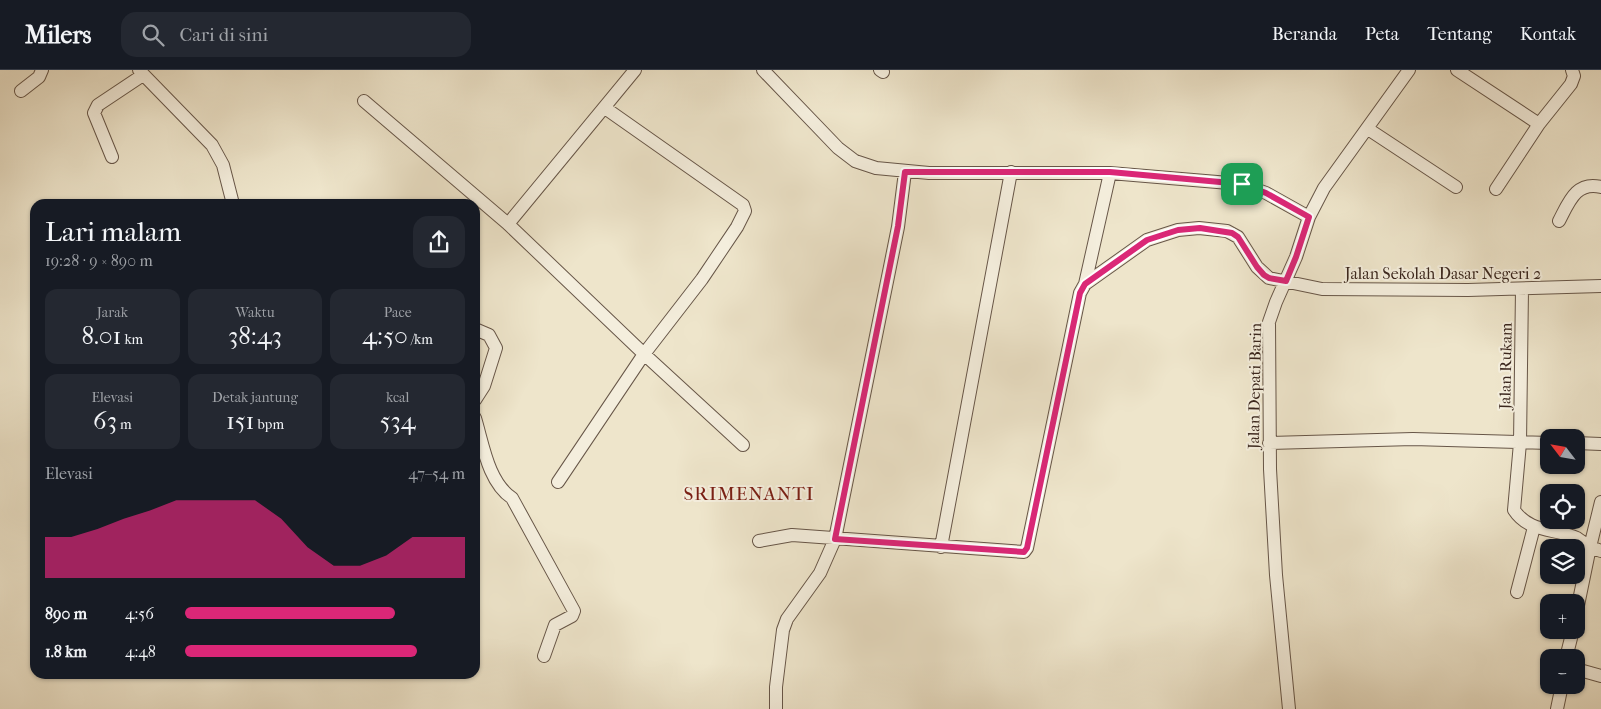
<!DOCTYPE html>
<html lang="id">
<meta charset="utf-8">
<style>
:root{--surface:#171b24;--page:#242831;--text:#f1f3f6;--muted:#9ea1a6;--line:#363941;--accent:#db2777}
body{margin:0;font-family:"IM FELL French Canon",serif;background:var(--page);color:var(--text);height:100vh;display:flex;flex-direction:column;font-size:19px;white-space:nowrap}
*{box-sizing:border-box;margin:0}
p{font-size:16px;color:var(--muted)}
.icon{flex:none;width:28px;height:28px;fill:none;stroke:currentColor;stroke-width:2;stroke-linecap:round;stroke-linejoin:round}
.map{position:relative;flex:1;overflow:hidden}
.details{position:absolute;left:30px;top:129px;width:450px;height:480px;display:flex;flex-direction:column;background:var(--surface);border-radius:15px;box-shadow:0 1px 4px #0004}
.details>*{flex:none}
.needle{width:32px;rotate:301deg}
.buttons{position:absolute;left:1540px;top:359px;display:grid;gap:10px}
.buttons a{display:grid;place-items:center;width:45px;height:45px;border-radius:10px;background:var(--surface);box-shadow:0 1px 4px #0004;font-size:25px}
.pin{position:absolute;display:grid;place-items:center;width:42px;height:42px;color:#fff;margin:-21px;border-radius:10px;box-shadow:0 2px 8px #0006}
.round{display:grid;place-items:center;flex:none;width:52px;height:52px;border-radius:15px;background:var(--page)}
.summary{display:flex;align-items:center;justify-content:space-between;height:85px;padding:0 15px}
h1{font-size:28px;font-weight:600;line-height:38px}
.stats{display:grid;grid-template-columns:repeat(3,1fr);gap:8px;height:85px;padding:5px 15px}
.stats div{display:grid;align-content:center;border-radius:12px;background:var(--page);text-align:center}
.stats b{font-size:25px;font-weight:600}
.stats small{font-size:14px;font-weight:400}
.stats p{font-size:14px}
.chart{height:140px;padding:10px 15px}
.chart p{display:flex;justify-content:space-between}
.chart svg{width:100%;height:90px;margin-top:5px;fill:var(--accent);opacity:.7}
ul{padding:0 15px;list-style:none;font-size:16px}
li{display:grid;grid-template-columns:80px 60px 1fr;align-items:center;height:38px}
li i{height:12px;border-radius:6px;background:var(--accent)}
header{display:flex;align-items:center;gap:30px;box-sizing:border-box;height:70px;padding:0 25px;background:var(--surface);border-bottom:1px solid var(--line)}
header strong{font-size:24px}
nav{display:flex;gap:28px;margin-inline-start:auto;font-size:18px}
.search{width:350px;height:45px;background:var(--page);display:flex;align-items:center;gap:12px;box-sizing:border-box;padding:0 18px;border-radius:15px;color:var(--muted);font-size:19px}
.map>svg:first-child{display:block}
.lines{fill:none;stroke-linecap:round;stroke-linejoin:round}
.minor-casing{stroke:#675648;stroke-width:14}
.minor{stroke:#f4eedd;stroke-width:12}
.route-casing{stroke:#fff;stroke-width:10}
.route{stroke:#db2777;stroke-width:6}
.labels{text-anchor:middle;stroke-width:4;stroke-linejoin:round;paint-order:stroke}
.street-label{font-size:16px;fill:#3a261d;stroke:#f4eedd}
.quarter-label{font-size:19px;letter-spacing:1px;fill:#7a1f14;stroke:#f4eedd}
</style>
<header>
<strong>Milers</strong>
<div class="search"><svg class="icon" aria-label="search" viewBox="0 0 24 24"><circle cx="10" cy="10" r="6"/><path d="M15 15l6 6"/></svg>Cari di sini</div>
<nav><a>Beranda</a><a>Peta</a><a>Tentang</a><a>Kontak</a></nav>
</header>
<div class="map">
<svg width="1601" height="639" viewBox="0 0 1601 639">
<rect width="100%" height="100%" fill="#eee5cb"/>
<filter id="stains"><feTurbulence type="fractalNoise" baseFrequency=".004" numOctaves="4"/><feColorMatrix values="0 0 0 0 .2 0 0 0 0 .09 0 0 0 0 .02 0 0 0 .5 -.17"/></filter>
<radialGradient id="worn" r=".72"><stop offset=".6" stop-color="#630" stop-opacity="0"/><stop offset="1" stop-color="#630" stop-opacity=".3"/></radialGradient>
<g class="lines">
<defs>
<path id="minor" d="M 139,0 L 212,75 L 223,95 L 233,134
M 763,0 L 838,78 L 855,91 L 876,98 L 929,103 L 1110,103 L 1241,114 L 1266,123 L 1309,147
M 880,0 L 883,2
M 1457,0 L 1539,54
M 21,21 L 39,7 L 42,0
M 364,31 L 508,154 L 644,284 L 743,375
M 1368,59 L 1456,117
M 112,87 L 94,43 L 98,35 L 143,5
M 1496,119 L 1539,54 L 1571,14 L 1574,6 L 1572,0
M 1559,151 C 1569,132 1576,111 1601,117
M 508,154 L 635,0
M 1085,214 L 1110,103
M 1522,219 L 1520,373 L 1514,440 C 1529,463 1555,458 1577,468 C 1581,471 1586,474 1590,477 L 1576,545
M 475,259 L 489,265 L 496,278 L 484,316 L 475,330
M 475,348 C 483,374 488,412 512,428 L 574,541 L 572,546 L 555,555 L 544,586
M 1269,373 L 1413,369 L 1549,373
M 1576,373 L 1601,374
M 558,412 L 644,284 L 702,209 L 737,157 L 745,141 L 743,135 L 605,38
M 1601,432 L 1590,477 L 1601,481
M 759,471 L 792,465 L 1024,482 L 1027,478 L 1080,223 L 1085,214 L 1147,170 L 1178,160 L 1199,158 L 1227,161 L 1238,167 L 1257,197 L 1269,208 L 1322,219 L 1468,220 L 1601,216
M 941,477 L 1011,102
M 1517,522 L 1534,457
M 1566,588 L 1573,560
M 1576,599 L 1601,606
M 776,639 L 776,617 L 783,560 L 787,549 L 820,503 L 835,469 L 898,157 L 905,102
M 1289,639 L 1276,505 L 1270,399 L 1269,252 L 1276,232 L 1296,187 L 1309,147 L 1324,118 L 1409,0
M 1557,639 L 1562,615"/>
</defs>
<use href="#minor" class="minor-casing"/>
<use href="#minor" class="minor"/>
</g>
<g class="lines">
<defs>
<path id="route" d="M 905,102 L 1110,102 L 1242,114 L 1266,123 L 1309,147 L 1296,187 L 1286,211 L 1269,208 L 1264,205 L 1257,197 L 1238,167 L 1232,163 L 1200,158 L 1178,160 L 1147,170 L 1085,214 L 1080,223 L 1027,478 L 1024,482 L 835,469 L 898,156 Z"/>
</defs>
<use href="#route" class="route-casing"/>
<use href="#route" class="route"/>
</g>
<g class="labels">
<g class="street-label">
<text x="1443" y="209">Jalan Sekolah Dasar Negeri 2</text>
<text transform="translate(1505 296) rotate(-89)" y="6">Jalan Rukam</text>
<text transform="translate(1254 316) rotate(-89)" y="6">Jalan Depati Barin</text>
</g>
<g class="quarter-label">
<text x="749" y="430">SRIMENANTI</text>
</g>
</g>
<rect width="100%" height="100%" filter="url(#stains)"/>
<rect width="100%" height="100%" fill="url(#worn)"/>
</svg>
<div class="buttons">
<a><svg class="needle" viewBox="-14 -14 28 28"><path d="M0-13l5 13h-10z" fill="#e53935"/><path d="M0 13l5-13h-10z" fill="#9ea1a6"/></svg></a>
<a><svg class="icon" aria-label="locate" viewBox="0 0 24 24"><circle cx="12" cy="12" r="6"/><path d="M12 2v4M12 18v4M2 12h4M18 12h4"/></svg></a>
<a><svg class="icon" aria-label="layers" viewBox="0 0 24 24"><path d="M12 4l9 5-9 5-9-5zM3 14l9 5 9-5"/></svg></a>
<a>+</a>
<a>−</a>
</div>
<div class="pin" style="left:1242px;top:114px;background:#1e9e55"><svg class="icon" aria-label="arrive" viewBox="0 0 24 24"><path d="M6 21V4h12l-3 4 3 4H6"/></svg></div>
<section class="details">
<div class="summary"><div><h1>Lari malam</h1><p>19:28 · 9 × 890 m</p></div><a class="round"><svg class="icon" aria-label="share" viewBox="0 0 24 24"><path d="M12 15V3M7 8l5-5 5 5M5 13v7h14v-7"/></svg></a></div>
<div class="stats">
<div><p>Jarak</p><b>8.01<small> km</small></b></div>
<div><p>Waktu</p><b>38:43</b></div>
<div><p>Pace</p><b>4:50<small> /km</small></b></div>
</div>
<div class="stats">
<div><p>Elevasi</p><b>63<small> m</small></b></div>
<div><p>Detak jantung</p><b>151<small> bpm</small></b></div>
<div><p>kcal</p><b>534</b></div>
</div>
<div class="chart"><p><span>Elevasi</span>47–54 m</p>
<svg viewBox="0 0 160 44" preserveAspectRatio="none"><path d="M0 44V24L10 24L20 20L30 15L40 11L50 6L60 6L70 6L80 6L90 15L100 29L110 38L120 38L130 33L140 24L150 24L160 24V44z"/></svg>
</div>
<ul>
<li><b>890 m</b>4:56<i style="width:75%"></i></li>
<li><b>1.8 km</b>4:48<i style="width:83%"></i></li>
</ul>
</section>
</div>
